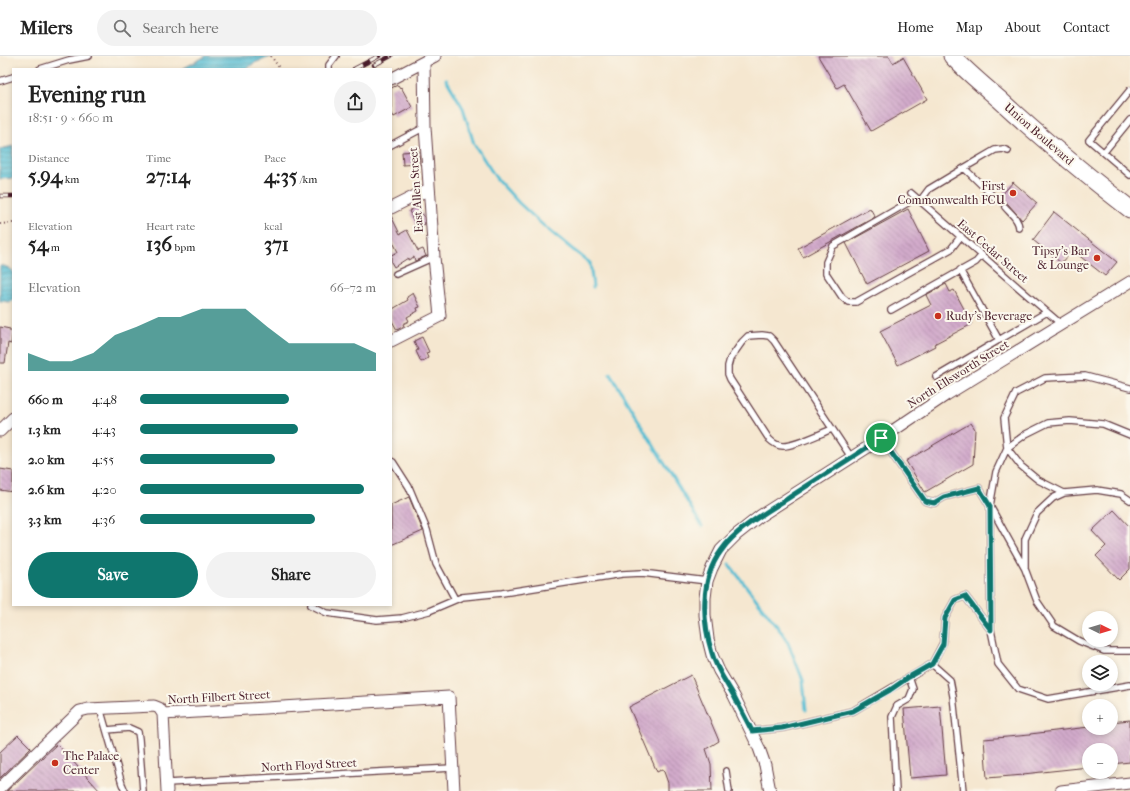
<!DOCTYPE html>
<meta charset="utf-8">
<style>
:root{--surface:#fff;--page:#f2f2f2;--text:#222;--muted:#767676;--line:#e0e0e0;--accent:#0f766e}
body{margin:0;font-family:"IM FELL French Canon",serif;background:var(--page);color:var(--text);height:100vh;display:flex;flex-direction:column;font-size:15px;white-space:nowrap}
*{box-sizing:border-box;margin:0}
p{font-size:13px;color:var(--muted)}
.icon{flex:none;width:22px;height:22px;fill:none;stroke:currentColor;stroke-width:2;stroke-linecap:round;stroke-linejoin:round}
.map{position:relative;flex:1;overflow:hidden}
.sheet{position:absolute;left:12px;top:12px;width:380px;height:538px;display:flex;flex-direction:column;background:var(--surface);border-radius:0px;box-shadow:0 2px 6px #0003}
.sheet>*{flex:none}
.needle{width:26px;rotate:95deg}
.buttons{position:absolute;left:1082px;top:555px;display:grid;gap:8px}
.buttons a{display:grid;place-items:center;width:36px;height:36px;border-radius:50%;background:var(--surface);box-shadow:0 2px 6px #0003;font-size:20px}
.pin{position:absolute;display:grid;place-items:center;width:34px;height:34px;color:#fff;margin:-17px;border:2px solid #fff;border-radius:50%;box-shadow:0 1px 4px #0007}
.round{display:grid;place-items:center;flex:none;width:42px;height:42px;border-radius:21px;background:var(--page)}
.headline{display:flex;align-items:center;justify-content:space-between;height:68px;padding:0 16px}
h1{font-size:22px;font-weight:700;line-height:30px}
.figures{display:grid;grid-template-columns:repeat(3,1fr);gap:6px;height:68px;padding:4px 16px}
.figures div{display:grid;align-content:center}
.figures b{font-size:20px;font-weight:700}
.figures small{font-size:11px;font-weight:400}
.figures p{font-size:11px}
.chart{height:112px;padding:8px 16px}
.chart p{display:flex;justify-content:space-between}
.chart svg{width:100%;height:72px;margin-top:4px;fill:var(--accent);opacity:.7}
.cta{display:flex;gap:8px;margin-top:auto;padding:8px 16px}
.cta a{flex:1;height:46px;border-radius:24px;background:var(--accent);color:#fff;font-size:16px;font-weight:700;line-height:46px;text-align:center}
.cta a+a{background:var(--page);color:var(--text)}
ul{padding:0 16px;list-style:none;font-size:13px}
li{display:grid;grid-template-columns:64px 48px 1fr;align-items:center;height:30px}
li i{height:10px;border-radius:5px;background:var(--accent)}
header{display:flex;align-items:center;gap:24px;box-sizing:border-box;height:56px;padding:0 20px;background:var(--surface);border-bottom:1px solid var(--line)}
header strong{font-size:19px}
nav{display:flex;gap:22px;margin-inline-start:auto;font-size:14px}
.search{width:280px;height:36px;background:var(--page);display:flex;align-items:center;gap:10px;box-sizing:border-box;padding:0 14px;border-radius:22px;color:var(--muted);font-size:15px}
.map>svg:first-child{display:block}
.water{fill:url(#water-rules);stroke:#506e7f}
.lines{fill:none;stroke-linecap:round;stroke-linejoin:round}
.stream{stroke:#56bdd3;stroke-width:3}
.building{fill:url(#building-back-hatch)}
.service-casing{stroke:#643d44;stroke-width:8}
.minor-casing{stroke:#643d44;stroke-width:13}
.primary-casing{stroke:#643d44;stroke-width:19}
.path{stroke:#643d44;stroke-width:2;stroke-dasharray:1 3;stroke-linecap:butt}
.service{stroke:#fff;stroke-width:5.5}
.minor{stroke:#fff;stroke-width:11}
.primary{stroke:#fff;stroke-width:17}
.rail-casing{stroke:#4a1f2b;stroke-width:4.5}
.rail{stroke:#fbf7ec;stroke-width:3;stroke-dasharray:9;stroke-linecap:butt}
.route-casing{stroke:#fff;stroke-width:8}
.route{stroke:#0f766e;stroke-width:5}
.poi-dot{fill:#c8321e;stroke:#fbf7ec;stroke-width:1.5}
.labels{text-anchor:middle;stroke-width:4;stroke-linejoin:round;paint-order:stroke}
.street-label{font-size:12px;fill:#4a1f2b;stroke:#fbf7ec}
.poi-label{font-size:12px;fill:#4a1f2b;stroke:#fbf7ec;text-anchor:end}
</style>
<header>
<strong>Milers</strong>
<div class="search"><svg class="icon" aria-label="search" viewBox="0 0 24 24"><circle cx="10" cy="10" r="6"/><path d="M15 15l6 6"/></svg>Search here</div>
<nav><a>Home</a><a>Map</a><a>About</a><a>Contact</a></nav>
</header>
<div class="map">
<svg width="1130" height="735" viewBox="0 0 1130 735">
<defs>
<pattern id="water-rules" width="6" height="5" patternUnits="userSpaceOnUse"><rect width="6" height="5" fill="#56bdd3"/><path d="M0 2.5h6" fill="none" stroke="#4999ab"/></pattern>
<pattern id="building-back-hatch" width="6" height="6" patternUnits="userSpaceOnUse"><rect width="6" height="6" fill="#d2aacb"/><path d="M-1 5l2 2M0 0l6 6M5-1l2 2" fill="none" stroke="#ac8aa5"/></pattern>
</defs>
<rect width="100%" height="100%" fill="#fbf7ec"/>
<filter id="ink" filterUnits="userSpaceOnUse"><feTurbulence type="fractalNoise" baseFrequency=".025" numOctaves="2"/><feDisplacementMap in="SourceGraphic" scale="8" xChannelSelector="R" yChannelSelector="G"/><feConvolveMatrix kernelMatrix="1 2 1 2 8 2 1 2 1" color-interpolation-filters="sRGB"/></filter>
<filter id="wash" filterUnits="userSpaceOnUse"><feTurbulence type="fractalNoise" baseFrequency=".012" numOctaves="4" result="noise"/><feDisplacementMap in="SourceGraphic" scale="16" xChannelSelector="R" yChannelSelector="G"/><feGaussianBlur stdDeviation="0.9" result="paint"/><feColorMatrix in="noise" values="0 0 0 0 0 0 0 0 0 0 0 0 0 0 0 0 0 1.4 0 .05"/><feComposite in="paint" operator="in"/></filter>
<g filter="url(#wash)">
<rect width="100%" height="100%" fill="#f5e7d0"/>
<path class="water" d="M 206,0 L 273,0 L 254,7 L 247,13 L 182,13 Z
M 13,90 L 13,122 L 0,123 L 0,93 Z
M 0,210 C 5,209 9,212 13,215 L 13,245 L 10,246 L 0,245 Z"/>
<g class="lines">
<path class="stream" d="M 446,23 L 463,52 L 474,88 L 496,122 L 519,147 L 545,171 L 572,193 L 590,207 L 593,231
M 610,317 L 702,470
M 729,508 L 786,582 L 803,624 L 806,654"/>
</g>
<g id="blocks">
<path class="building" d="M 818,0 L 889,0 L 893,7 L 903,1 L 927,43 L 871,75 L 844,28 L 837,32 Z
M 398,29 L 400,32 L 401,31 L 412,51 L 394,61 L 391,56 L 391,32 Z
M 415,95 L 419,95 L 420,108 L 403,109 L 402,96 Z
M 1013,126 L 1037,147 L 1022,164 L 1008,148 L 1006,147 L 1003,147 L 1001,146 L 1001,143 L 1000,141 Z
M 418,150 L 424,161 L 425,168 L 417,172 L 409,155 Z
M 870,152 L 875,161 L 803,201 L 798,192 Z
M 908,153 L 929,195 L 867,228 L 846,187 Z
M 1054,156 L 1117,206 L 1105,220 L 1072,194 L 1061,207 L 1033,184 Z
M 391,160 L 400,178 L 407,174 L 418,195 L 423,193 L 426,200 L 415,205 L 414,201 L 408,204 L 408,202 L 394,211 L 391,206 L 391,199 L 398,196 L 391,182 Z
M 946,228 L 950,236 L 954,234 L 972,268 L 934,288 L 935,290 L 898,309 L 880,275 L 931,249 L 926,239 Z
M 413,237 L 420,251 L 417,252 L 418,255 L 407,261 L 409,265 L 403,268 L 404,270 L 397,274 L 391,263 L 391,254 L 408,244 L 407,241 Z
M 0,271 L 10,273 L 10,275 L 13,275 L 11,288 L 8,287 L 5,307 L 0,307 Z
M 422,281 L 429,296 L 426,297 L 428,302 L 421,306 L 416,295 L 418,294 L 414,285 Z
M 971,367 L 975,373 L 973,408 L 925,436 L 906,405 Z
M 0,413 L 13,415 L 13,436 L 0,434 Z
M 409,441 L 423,475 L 391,489 L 391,449 Z
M 1114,454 L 1130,471 L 1130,513 L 1119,524 L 1096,500 L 1106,490 L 1092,475 Z
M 691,619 L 719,685 L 706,693 L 711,708 L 712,735 L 668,735 L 668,727 L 663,713 L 657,716 L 629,651 Z
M 940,650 L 946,719 L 910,722 L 904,653 Z
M 1130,664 L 1130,706 L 1111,708 L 1111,694 L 1089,694 L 1089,711 L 1023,718 L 1024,719 L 987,722 L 984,683 L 1030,679 L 1030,678 L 1089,671 L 1111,672 L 1111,666 Z
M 18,679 L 31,692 L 0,722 L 0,696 Z
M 57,688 L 100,735 L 7,735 L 41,703 Z"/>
</g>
</g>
<g filter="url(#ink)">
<use href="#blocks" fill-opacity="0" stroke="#643d44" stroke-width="1"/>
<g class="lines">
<defs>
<path id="service" d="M 40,13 L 69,4 L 89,0
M 329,13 L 329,9 L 336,0
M 0,25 L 13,21
M 1130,34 L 1089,84 L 1130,119
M 391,89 L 425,71
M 1104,96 L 1130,64
M 964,112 L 997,144
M 911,137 L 1019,232 L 1061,268
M 916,142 L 833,190 L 826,206 L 826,217 L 842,241 L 848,246 L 856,246 L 951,193 L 961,180
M 920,145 L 929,133 L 964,112 L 995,94 L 1003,93 L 1008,95
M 1005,151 C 1010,157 1019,163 1019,172
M 960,214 L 999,284 L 1047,256
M 396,218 L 434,201
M 891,254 L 976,206 L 982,199
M 936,321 L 999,284
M 832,373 C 819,378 796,390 783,390 C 777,390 773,387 769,383 L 730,323 L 728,318 L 728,310 L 730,303 L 742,286 L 748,280 L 762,279 L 769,280 L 774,285 L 851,401
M 1130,379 L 1103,368 L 1070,365 L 1048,367 L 1026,378 L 1007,392 L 996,416 L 990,450 L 990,484 L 991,574 L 998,608 L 1018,633 L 1048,643 L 1130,629
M 881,382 L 925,445 L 934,447 L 944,441 L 979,432 L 990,450 L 1025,513 L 1037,545 L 1054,570 L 1079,585 L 1104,595 L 1130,595
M 391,405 L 393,406 L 409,431 L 427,474 L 436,508 L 455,543
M 1064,437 L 1038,424 L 1021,410 L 1007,392 L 1004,362 L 1016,337 L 1045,322 L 1085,320 L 1130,332
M 1025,511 L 1025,483 L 1037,457 L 1053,442 L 1064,437 L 1097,434 L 1121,438 L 1130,444
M 311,549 L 327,557 L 377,564 L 402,562 L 429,555 L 462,541 L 502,537 L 622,518 L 642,517 L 707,525
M 932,608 L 950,624 L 953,640 L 963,735
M 100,652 L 122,728 L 125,735
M 107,674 L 129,672 L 138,676 L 139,683 L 143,735
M 752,675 L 782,672 L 853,655 L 932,608 L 943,587 L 945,562 L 955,544 L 965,540 L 991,574
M 726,715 L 729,735
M 167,727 L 452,712
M 896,735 L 892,661 L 897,650 L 909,643 L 913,633 L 909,621"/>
<path id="minor" d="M 391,23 L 435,0
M 391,152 L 429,133
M 391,285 L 440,260 L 434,201 L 425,71 L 424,6
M 0,375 L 13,362
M 163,658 L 449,641 L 454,735
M 0,732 L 80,655 L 88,653 L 154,650 L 159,652 L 163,658 L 167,735
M 770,735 L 765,709 L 759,692 L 734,640 L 719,615 L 712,599 L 708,583 L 705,559 L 705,542 L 707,525 L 712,512 L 721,494 L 736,479 L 760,460 L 879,384 L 946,339 L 1130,226
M 1061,735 L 1130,727"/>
<path id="primary" d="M 952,0 C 967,16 983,29 999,43 C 1041,82 1085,118 1130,153"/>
</defs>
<use href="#service" class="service-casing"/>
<use href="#minor" class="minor-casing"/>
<use href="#primary" class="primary-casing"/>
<path class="path" d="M 271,0 L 280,13
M 0,168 L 13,167"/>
<use href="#service" class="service"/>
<use href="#minor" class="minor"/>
<use href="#primary" class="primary"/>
<defs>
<path id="rail" d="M 374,9 L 391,0
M 354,13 L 379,0
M 0,140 L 13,140"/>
</defs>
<use href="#rail" class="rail-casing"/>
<use href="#rail" class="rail"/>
</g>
</g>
<g class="lines" filter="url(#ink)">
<defs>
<path id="route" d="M 881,382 L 925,445 L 934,447 L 944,441 L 979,432 L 990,450 L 991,574 L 965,540 L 955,544 L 945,562 L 943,588 L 932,608 L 909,621 L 890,634 L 853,655 L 782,672 L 752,675 C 746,663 740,652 734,640 C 726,626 716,613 712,597 C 702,565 700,523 721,495 C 736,473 765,457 787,443 C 818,422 851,403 881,382 Z"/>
</defs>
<use href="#route" class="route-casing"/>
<use href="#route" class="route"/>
</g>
<g class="poi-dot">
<circle cx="1013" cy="137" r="4"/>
<circle cx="1097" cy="202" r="4"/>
<circle cx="938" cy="260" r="4"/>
<circle cx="55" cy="707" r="4"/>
</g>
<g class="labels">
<g class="street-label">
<text transform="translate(1039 78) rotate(41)" y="4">Union Boulevard</text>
<text transform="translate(416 134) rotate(-94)" y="4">East Allen Street</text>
<text transform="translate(993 195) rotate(41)" y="4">East Cedar Street</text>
<text transform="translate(958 318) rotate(-32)" y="4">North Ellsworth Street</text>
<text transform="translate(219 641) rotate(-3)" y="4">North Filbert Street</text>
<text transform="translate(309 709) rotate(-3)" y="4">North Floyd Street</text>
</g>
<g class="poi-label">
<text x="1005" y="134">First<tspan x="1005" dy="14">Commonwealth FCU</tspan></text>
<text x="1089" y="199">Tipsy's Bar<tspan x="1089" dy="14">&amp; Lounge</tspan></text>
<text x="946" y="264" text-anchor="start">Rudy's Beverage</text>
<text x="63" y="704" text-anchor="start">The Palace<tspan x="63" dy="14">Center</tspan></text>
</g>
</g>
</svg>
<div class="buttons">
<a><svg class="needle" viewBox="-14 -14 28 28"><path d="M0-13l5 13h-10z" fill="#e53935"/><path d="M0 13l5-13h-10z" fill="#767676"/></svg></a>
<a><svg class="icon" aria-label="layers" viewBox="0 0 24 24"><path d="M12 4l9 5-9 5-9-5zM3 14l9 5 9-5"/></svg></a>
<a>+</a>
<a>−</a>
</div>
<div class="pin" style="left:881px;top:382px;background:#1e9e55"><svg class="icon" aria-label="arrive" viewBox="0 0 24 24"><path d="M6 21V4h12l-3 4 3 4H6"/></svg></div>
<section class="sheet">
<div class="headline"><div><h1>Evening run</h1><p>18:51 · 9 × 660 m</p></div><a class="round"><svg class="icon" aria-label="share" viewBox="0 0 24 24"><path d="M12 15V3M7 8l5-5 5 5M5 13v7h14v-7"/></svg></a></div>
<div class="figures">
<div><p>Distance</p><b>5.94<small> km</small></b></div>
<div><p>Time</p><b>27:14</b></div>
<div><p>Pace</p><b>4:35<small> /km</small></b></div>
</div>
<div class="figures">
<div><p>Elevation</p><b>54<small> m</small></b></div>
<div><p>Heart rate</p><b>136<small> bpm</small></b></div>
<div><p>kcal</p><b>371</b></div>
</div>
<div class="chart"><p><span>Elevation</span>66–72 m</p>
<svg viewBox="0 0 160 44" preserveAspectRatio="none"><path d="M0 44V33L10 38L20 38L30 33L40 22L50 17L60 11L70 11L80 6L90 6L100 6L110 17L120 27L130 27L140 27L150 27L160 33V44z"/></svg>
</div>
<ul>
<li><b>660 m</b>4:48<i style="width:63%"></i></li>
<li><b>1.3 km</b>4:43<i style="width:67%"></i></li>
<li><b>2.0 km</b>4:55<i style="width:57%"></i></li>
<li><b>2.6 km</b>4:20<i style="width:95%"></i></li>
<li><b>3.3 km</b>4:36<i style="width:74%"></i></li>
</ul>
<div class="cta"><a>Save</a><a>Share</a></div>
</section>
</div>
